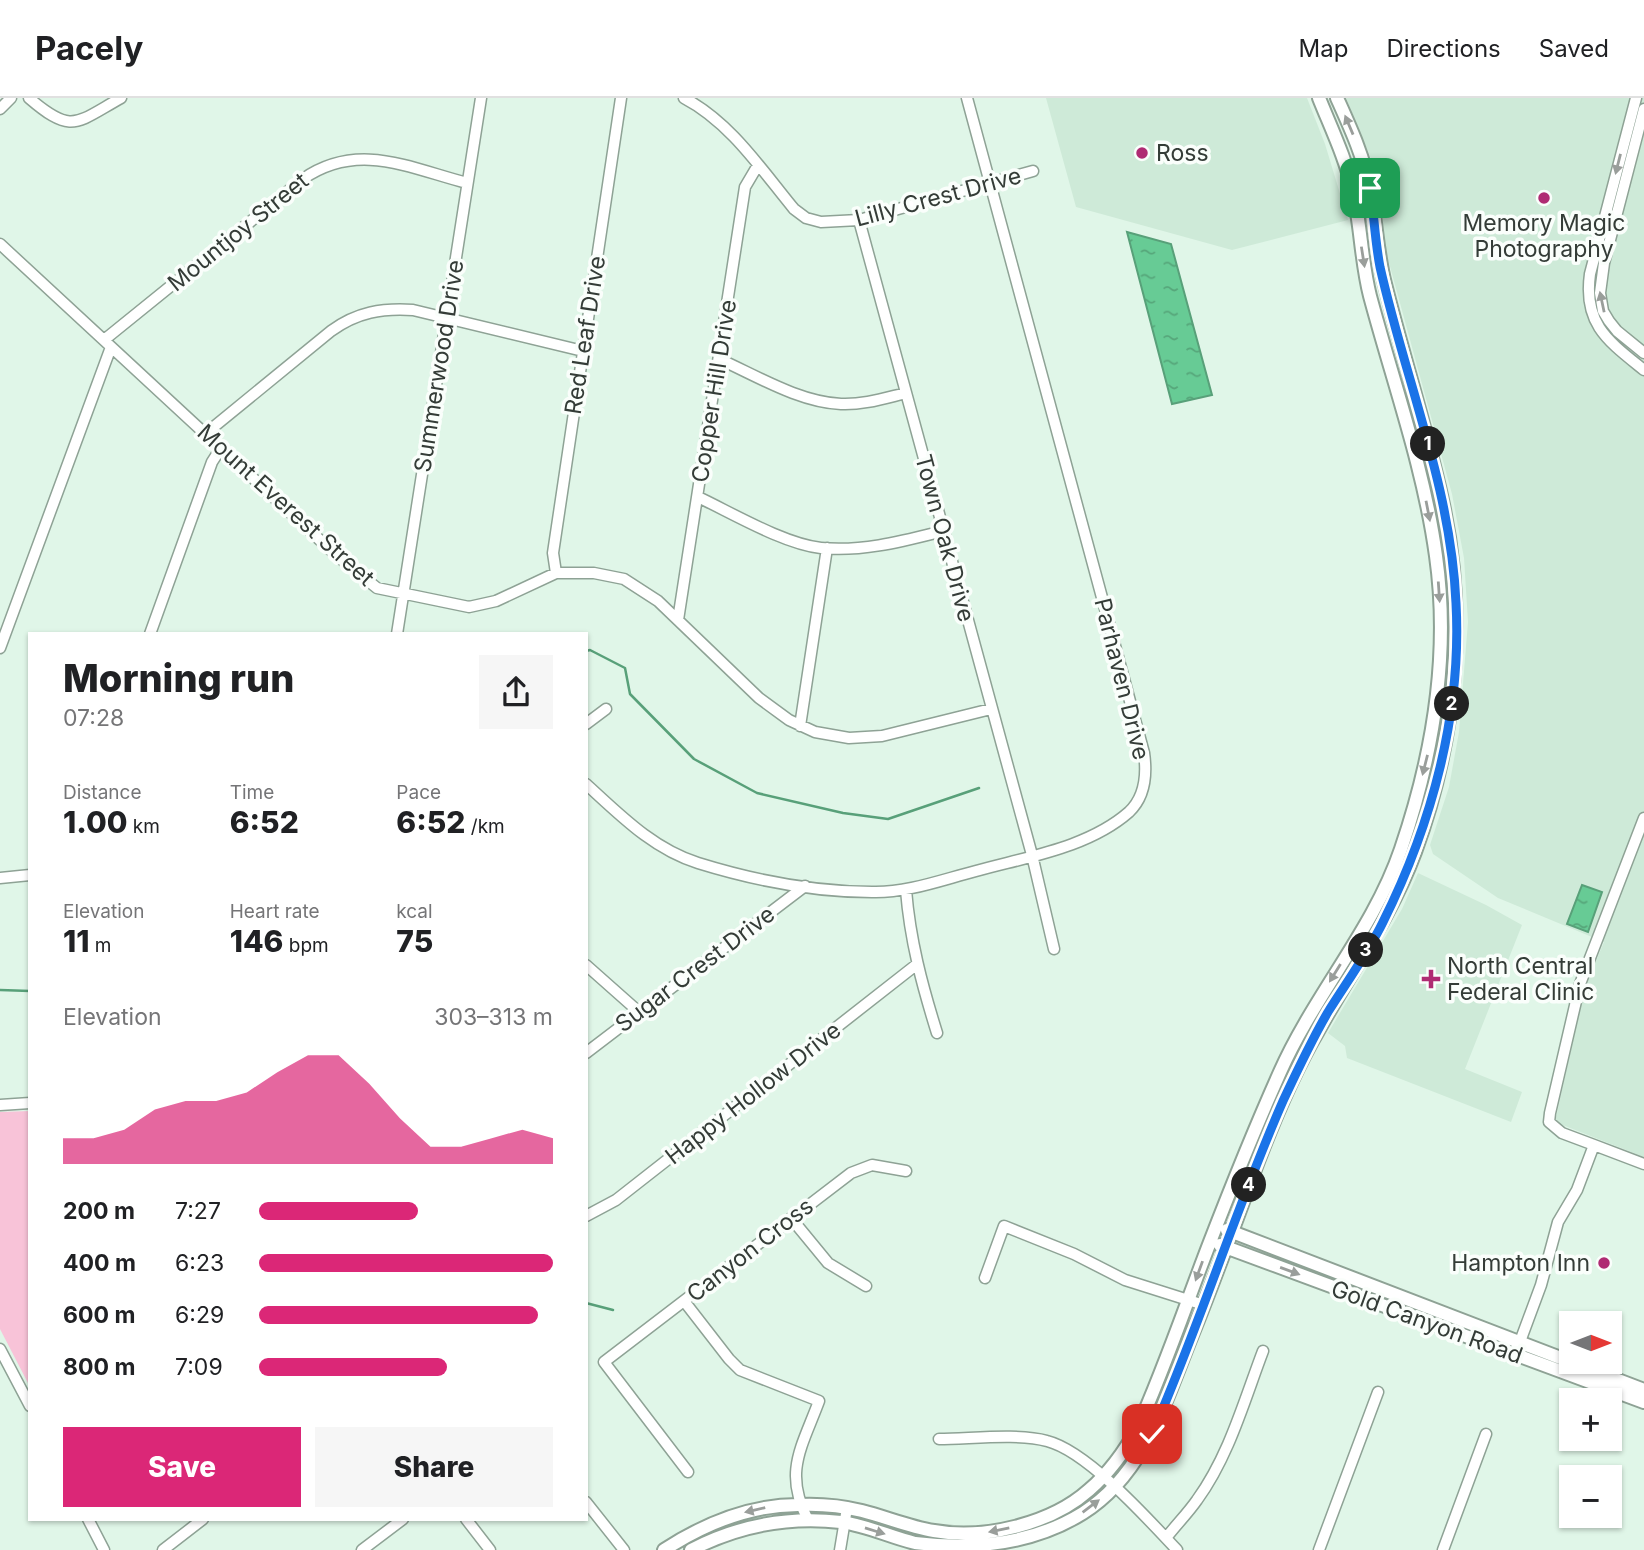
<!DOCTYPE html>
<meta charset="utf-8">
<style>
:root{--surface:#fff;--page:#f6f6f6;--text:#202124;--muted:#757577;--line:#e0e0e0;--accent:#db2777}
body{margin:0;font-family:Inter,sans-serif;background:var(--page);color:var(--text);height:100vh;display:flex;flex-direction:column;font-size:26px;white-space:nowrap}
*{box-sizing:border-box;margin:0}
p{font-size:23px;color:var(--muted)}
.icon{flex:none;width:38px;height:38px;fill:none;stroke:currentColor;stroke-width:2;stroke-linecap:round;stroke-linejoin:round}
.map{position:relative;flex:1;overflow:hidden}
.sheet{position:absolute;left:28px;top:534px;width:560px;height:889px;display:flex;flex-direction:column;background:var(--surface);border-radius:0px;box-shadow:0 2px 5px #0004}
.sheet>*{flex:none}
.needle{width:46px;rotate:90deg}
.fabs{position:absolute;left:1559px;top:1213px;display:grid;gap:14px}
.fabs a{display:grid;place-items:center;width:63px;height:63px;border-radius:0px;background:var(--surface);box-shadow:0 2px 5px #0004;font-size:35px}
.pin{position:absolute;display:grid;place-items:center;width:60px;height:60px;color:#fff;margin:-30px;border-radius:14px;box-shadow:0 4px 10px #0006}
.km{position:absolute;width:35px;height:35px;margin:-18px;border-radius:50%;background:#222;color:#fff;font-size:19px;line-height:35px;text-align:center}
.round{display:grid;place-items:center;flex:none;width:74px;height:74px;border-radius:0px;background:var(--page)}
.summary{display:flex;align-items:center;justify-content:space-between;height:119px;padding:0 35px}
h1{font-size:38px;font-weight:800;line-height:52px}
.metrics{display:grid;grid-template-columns:repeat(3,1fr);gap:10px;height:119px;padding:7px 35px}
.metrics div{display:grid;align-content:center}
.metrics b{font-size:30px;font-weight:800}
.metrics small{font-size:19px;font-weight:400}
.metrics p{font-size:19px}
.chart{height:196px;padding:14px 35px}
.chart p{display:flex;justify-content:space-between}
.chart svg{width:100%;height:126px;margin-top:7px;fill:var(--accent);opacity:.7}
.cta{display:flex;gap:14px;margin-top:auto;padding:14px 35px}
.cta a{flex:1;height:80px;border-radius:0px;background:var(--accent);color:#fff;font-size:28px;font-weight:800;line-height:80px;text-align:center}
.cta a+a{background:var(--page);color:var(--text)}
ul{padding:0 35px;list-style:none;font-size:23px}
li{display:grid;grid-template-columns:112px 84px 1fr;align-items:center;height:52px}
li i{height:18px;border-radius:9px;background:var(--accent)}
header{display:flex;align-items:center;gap:42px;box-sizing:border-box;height:98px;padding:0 35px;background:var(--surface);border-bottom:2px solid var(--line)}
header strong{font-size:33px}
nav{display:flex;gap:38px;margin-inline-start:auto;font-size:24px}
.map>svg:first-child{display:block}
.built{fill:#ceead8}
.park{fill:#f8c3d8}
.water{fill:url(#water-ripples);stroke:#58a079;stroke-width:2}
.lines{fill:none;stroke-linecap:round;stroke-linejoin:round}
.stream{stroke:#58a079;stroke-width:2.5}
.minor-casing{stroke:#8ea295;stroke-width:13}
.tertiary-casing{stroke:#8ea295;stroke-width:16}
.minor{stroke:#fff;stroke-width:10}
.tertiary{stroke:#fff;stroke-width:12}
.oneway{fill:#9a9e9b}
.route-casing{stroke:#fff;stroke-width:14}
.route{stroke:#1a73e8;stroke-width:9}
.poi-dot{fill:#af2b73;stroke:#fafefb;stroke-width:2.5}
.labels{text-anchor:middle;stroke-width:7;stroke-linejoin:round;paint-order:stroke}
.poi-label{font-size:23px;fill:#343c37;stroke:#fafefb;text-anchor:start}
.street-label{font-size:23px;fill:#343c37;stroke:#fafefb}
</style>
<header>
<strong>Pacely</strong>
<nav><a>Map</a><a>Directions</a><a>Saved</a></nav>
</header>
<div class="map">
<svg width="1644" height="1452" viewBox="0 0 1644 1452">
<defs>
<pattern id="water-ripples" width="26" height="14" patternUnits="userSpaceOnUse" patternTransform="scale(1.75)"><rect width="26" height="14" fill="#67cb95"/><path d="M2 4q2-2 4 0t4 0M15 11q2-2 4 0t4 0" fill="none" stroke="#56a67a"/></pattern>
</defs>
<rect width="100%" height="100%" fill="#e0f6e8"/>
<path class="built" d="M 1046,0 L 1307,0 L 1325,46 L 1348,122 L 1232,152 L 1076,109 Z
M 1346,0 L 1644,0 L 1644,1059 L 1555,1024 L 1585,889 L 1604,844 L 1498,800 L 1433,756 L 1430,747 L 1449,689 L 1459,634 L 1468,524 L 1464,460 L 1452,396 L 1385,150 L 1381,104 L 1370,58 Z
M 1418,775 L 1486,807 L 1522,827 L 1465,971 L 1522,994 L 1511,1024 L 1347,960 L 1345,948 L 1328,935 L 1402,811 Z"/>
<path class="park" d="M 30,1013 L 30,1289 L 0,1231 L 0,1014 Z"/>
<path class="water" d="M 1127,134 L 1171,146 L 1212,297 L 1172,306 Z
M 1582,787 L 1602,794 L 1588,834 L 1567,826 Z"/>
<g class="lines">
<path class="stream" d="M 586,553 L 590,552 L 625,570 L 630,596 L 694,661 L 757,695 L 843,715 L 888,721 L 979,690
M 0,892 L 30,893
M 586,1205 L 613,1212"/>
<defs>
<path id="minor" d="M 29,0 C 72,37 76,25 121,0
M 684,0 C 730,24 761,71 794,111 L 806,120 L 821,124 L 859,122 L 1033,73
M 1636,0 L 1590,176 C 1583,226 1608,243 1644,272
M 0,11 L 11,0
M 1644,11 L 1604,165 L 1600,195 L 1603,213 L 1609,223 L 1617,233 L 1644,255
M 859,122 L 1032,757 L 1054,851
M 0,146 L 336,457 L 377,490 L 469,509 L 496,503 L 556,475 L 594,475 L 624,481 L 658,503 L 759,600 L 789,622 L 815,634 L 849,640 L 882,638 L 991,611
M 104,242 L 303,81 C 358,43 409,70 467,85
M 719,261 C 757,278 799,304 841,306 C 863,307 885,300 906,295
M 205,336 L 331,233 C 357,214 382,210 413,212 L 583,253
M 698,399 C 732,415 784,446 821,450 C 863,454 903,443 943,433
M 556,475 L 553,455 L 621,0
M 678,522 L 745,89 L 758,67
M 150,536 L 212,364 L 221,350
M 397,536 L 481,0
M 0,550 L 111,249
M 586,626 L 606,611
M 800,628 L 827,450
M 586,686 C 620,717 653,751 698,765 C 753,782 814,794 872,794 C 907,795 941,782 976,773 C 1026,759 1088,750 1129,714 C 1146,698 1147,676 1144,655 L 967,0
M 0,780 L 30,777
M 906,792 C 910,842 922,887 937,935
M 586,867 L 639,914
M 586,955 L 805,788
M 0,1007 L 30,1005
M 1594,1047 L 1644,1066
M 586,1118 L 616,1102 L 916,867
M 791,1120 L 828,1165 L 866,1188
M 985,1180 L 1004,1128 L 1074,1156 L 1125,1182 L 1204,1207
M 684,1203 L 729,1261 L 740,1272 L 819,1303 C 802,1349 783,1374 808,1422
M 1518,1249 L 1541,1187 L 1558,1124 L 1577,1092 L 1594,1047 L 1562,1035 L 1549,1024 L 1550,1015 L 1580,886 L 1644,720
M 0,1251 L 30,1308
M 939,1341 C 970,1341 1018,1335 1047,1343 C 1087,1353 1148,1421 1177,1452
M 688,1374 L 604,1264 L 851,1075 L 872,1067 L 906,1073
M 586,1404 L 624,1452
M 88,1421 L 104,1452
M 466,1421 L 490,1452
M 1166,1440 C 1176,1427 1188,1415 1197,1402 C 1229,1358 1244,1303 1263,1253
M 163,1452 L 203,1421
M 362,1452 L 403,1421
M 840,1452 L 847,1410
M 1319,1452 L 1378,1294
M 1443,1452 L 1486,1336"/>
<path id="tertiary" d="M 1227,1132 L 1644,1292
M 1220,1147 L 1644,1304
M 664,1452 C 704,1426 749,1407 798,1407 C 819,1406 842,1408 862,1413 C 886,1419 909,1429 934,1433 C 984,1442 1051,1426 1089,1392 C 1110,1374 1125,1353 1138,1329 C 1165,1269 1186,1206 1210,1144 C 1232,1087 1255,1030 1280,974 C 1314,897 1374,831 1401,751 C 1433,657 1450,557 1436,458 C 1424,370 1393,284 1370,198 C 1361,163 1361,127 1353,93 C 1346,61 1331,30 1319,0
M 691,1452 C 739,1427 787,1418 841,1424 C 866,1427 890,1439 915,1445 C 973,1452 1033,1446 1083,1415 C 1145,1376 1166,1301 1192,1237 C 1214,1183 1234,1128 1254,1074 C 1272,1026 1292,977 1318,933 C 1351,873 1391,819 1415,754 C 1456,642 1468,519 1442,402 C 1426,329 1403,258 1385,186 C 1377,155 1376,123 1370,91 C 1364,59 1350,29 1337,0"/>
</defs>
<use href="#minor" class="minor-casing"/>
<use href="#tertiary" class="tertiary-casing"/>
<use href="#minor" class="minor"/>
<use href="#tertiary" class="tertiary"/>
</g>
<defs><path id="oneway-solid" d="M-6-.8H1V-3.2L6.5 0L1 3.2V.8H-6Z" transform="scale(1.75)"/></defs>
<g class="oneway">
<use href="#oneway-solid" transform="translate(1349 27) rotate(-113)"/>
<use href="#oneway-solid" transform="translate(1618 66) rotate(104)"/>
<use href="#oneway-solid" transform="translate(1363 159) rotate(81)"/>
<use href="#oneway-solid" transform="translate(1602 204) rotate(-102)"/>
<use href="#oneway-solid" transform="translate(1428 413) rotate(79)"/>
<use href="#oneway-solid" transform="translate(1439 494) rotate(86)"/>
<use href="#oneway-solid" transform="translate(1425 667) rotate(104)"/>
<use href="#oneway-solid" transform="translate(1335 875) rotate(122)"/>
<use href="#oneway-solid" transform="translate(1199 1173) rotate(110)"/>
<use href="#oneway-solid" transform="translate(1290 1173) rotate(20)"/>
<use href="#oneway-solid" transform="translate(1091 1408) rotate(-37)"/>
<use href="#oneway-solid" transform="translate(755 1412) rotate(167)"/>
<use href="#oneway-solid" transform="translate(999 1432) rotate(169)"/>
<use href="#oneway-solid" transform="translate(875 1433) rotate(17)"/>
</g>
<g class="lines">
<defs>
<path id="route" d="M 1152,1336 C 1200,1227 1235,1112 1283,1003 C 1297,973 1311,943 1328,914 C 1346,885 1368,855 1383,824 C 1432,726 1462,615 1456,505 C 1451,389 1405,281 1380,169 C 1375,143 1374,116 1370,90"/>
</defs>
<use href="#route" class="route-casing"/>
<use href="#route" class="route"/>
</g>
<g class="poi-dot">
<circle cx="1142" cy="55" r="7"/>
<circle cx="1544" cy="100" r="7"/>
<path d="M1427.5 870.5h7v7h7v7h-7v7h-7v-7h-7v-7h7z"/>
<circle cx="1604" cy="1165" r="7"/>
</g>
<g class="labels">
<g class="poi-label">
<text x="1156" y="63">Ross</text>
<text x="1544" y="133" text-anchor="middle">Memory Magic<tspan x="1544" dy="26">Photography</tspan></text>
<text x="1447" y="876">North Central<tspan x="1447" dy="26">Federal Clinic</tspan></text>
<text x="1590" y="1173" text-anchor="end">Hampton Inn</text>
</g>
<g class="street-label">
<text transform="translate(938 99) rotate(-15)" y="8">Lilly Crest Drive</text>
<text transform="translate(238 134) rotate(-39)" y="8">Mountjoy Street</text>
<text transform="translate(585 237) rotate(-81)" y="8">Red Leaf Drive</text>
<text transform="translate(439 268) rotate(-81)" y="8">Summerwood Drive</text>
<text transform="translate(714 293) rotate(-81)" y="8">Copper Hill Drive</text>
<text transform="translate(286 407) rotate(42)" y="8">Mount Everest Street</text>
<text transform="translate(945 440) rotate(75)" y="8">Town Oak Drive</text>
<text transform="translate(1122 581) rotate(76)" y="8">Parhaven Drive</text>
<text transform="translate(695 871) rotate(-37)" y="8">Sugar Crest Drive</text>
<text transform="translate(753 995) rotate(-38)" y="8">Happy Hollow Drive</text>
<text transform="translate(750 1152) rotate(-38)" y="8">Canyon Cross</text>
<text transform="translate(1427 1224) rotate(20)" y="8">Gold Canyon Road</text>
</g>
</g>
</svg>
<div class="fabs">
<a><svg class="needle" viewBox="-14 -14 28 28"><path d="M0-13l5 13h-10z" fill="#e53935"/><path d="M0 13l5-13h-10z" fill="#757577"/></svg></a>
<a>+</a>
<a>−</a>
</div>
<div class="pin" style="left:1370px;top:90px;background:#1e9e55"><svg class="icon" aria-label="arrive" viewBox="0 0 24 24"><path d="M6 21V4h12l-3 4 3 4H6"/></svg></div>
<div class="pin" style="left:1152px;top:1336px;background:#d93025"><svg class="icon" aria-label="check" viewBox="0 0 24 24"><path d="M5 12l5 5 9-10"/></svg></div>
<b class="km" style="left:1428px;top:346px">1</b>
<b class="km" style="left:1452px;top:606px">2</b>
<b class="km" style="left:1366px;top:852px">3</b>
<b class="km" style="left:1249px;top:1087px">4</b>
<section class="sheet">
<div class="summary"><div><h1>Morning run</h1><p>07:28</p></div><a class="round"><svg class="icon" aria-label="share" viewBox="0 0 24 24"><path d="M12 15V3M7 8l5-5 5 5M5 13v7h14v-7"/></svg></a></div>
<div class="metrics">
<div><p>Distance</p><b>1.00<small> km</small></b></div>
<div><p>Time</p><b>6:52</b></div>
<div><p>Pace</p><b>6:52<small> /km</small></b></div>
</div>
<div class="metrics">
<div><p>Elevation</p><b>11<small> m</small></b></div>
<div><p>Heart rate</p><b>146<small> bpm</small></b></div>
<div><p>kcal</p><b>75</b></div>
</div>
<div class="chart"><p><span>Elevation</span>303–313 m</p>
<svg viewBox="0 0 160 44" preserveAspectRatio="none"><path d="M0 44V35L10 35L20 32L30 25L40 22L50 22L60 19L70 12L80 6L90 6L100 16L110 28L120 38L130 38L140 35L150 32L160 35V44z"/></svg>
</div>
<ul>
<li><b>200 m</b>7:27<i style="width:54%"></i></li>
<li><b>400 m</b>6:23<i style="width:100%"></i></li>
<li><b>600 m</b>6:29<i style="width:95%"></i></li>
<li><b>800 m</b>7:09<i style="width:64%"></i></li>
</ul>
<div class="cta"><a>Save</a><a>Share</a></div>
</section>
</div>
